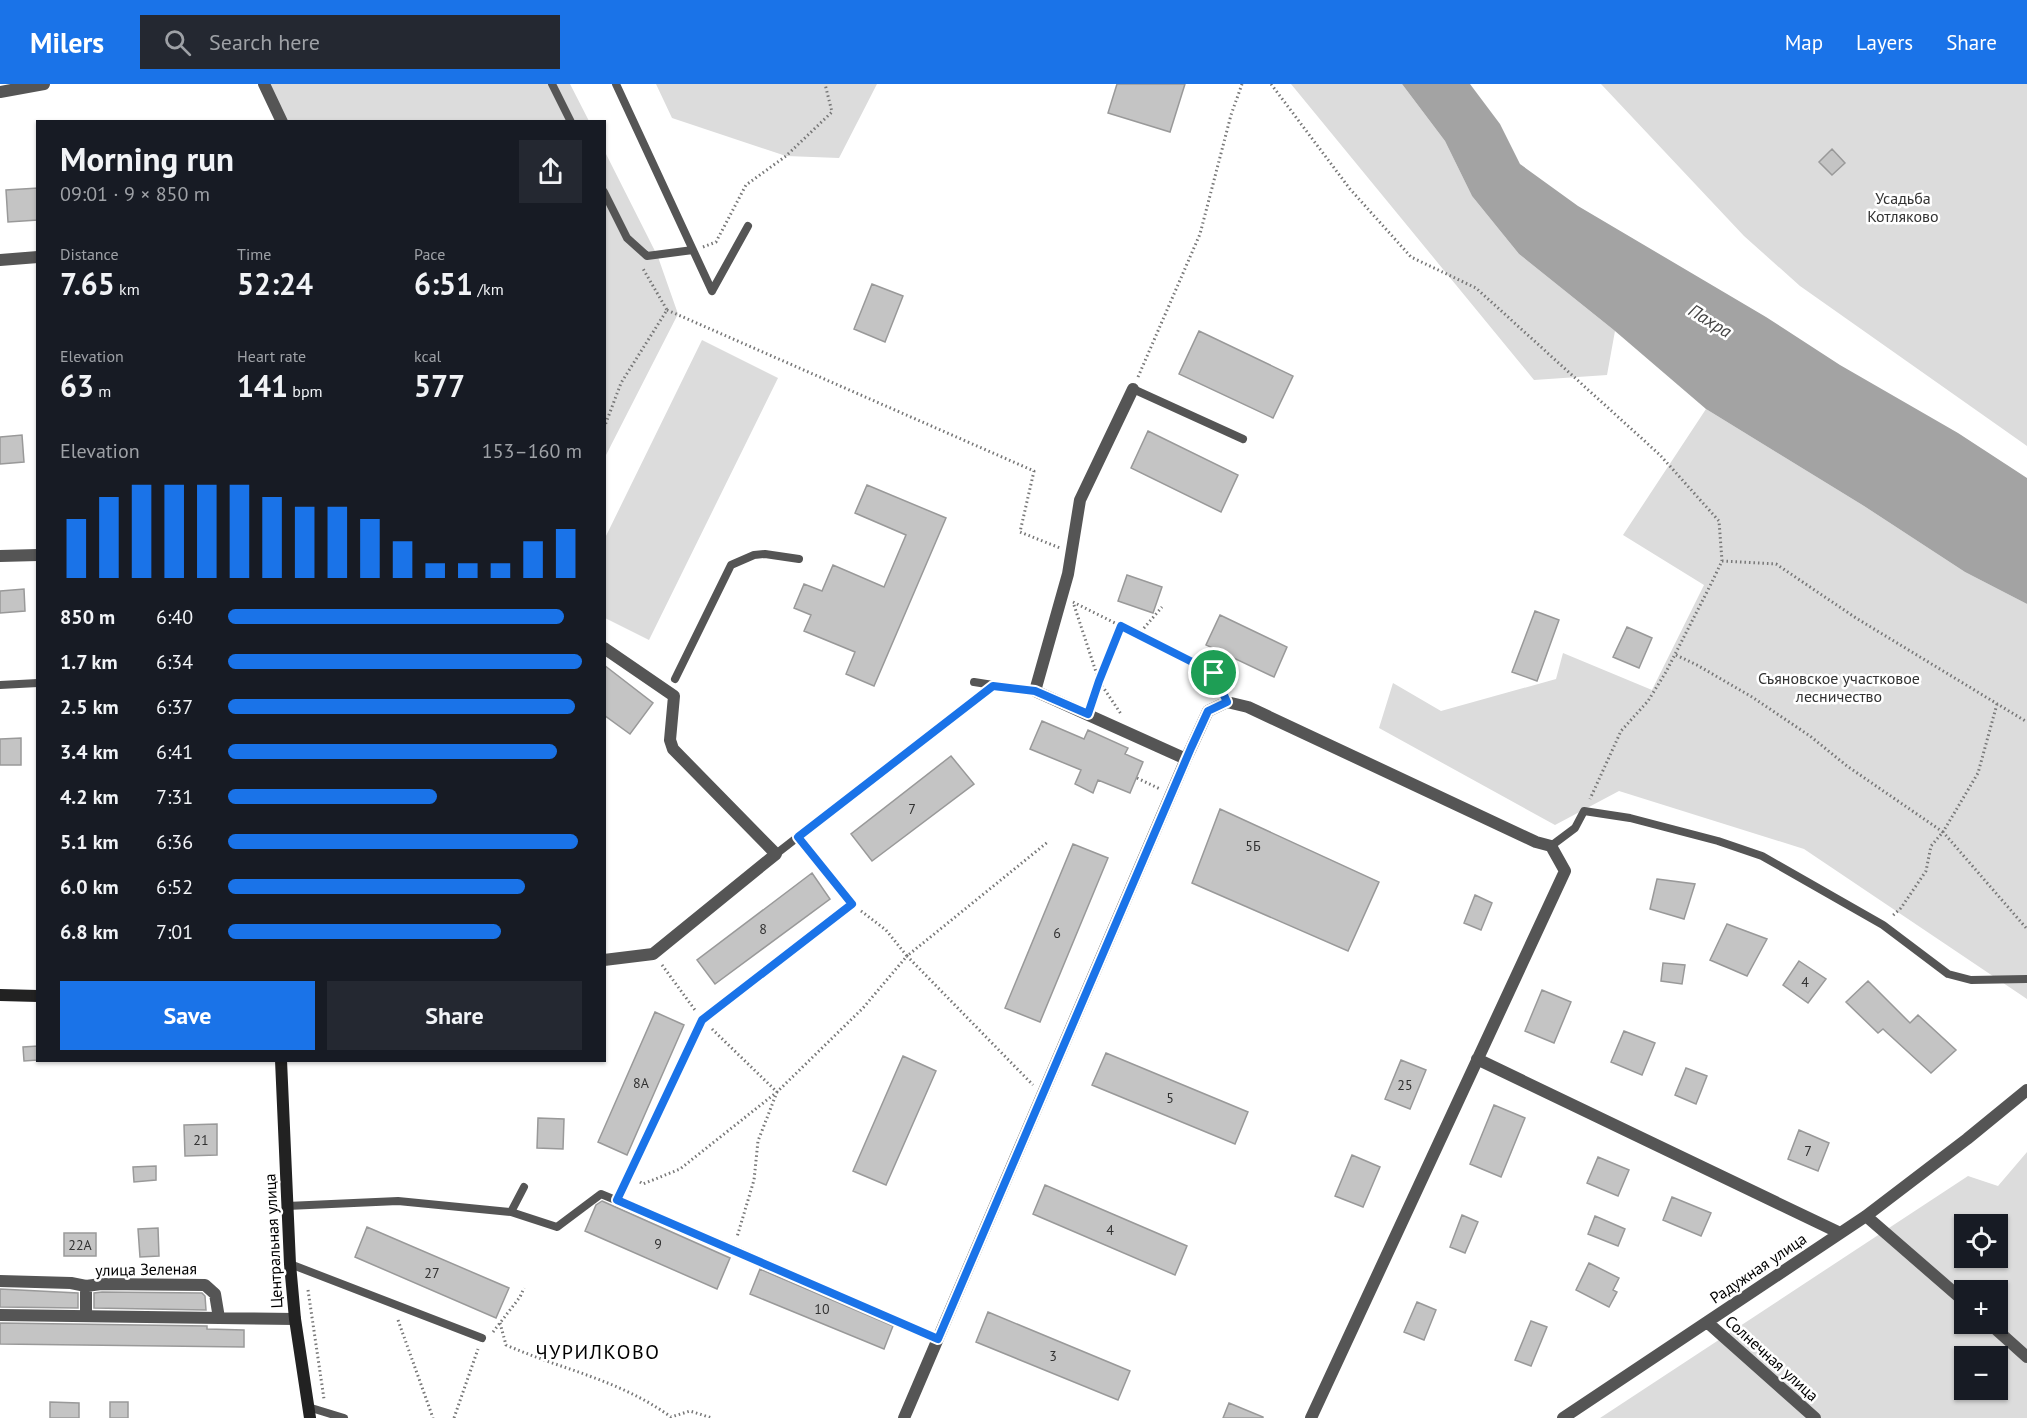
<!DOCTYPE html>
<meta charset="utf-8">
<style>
:root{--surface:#171b24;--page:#242831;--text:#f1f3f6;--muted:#9ea1a6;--accent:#1a73e8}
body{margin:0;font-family:"PT Sans",sans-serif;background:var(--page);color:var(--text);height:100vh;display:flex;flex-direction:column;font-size:22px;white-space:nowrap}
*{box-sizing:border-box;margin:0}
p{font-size:20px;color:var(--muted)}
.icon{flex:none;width:33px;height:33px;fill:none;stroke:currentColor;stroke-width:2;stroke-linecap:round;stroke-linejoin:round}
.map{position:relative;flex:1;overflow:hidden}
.panel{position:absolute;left:36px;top:36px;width:570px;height:942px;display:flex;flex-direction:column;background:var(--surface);border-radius:0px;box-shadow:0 2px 4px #0004}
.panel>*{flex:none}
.buttons{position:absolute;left:1954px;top:1130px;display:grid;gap:12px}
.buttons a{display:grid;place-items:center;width:54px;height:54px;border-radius:0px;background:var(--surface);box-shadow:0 2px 4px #0004;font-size:30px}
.pin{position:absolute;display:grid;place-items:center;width:51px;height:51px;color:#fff;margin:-26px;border:3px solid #fff;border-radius:50%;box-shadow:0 2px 6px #0007}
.round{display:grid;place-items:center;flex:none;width:63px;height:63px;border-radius:0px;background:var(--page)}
.summary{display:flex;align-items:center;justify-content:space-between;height:102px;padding:0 24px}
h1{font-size:33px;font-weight:700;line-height:45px}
.stats{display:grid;grid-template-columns:repeat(3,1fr);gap:9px;height:102px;padding:6px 24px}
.stats div{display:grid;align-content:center}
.stats b{font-size:30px;font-weight:700}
.stats small{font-size:16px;font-weight:400}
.stats p{font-size:16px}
.chart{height:168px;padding:12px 24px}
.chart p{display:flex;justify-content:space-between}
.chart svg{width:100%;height:108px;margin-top:6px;stroke:var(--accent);stroke-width:6}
.primary-button{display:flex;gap:12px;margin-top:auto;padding:12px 24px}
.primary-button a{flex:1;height:69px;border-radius:0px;background:var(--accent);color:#fff;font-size:24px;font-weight:700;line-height:69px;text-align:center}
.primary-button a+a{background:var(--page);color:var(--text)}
ul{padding:0 24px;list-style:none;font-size:20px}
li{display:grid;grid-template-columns:96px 72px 1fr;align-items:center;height:45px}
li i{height:15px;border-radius:8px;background:var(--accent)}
header{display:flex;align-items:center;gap:36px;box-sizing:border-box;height:84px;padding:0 30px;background:var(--accent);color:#fff}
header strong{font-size:28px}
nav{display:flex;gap:33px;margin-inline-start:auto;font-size:21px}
.search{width:420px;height:54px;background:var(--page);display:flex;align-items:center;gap:15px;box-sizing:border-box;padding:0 21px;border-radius:0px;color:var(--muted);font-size:22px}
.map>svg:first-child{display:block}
.green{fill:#dcdcdc;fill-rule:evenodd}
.water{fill:#a3a3a3}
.building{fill:#c4c4c4;stroke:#999;stroke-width:1.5}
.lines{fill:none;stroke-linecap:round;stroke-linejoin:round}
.path{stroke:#777;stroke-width:3;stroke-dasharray:1.5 3;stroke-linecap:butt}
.lane{stroke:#555;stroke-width:8}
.street{stroke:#555;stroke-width:12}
.secondary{stroke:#222;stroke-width:12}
.route-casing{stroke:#fff;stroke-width:12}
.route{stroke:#1a73e8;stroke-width:8}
.labels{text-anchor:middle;stroke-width:5;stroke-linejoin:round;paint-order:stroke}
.number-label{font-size:14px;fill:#313131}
.park-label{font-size:16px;fill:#333;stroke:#fff}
.street-label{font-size:16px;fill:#000;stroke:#fff}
.water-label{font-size:18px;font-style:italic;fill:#444;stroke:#fff}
.quarter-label{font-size:20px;letter-spacing:1.5px;fill:#000;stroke:#fff}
</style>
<header>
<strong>Milers</strong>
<div class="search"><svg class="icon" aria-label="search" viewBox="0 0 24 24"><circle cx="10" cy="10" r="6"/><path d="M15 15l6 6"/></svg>Search here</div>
<nav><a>Map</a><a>Layers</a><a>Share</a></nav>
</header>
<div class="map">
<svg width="2027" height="1334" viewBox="0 0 2027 1334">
<rect width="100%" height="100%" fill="#fff"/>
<path class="green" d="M 261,0 L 570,0 L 589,37 L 280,37 Z
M 656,0 L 877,0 L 839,74 L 786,72 L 672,34 Z
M 1291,0 L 1402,0 L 1445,57 L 1472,112 L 1519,170 L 1615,247 L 1607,291 L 1534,296 Z
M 1601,0 L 2027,0 L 2027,362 L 1800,202 L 1744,152 Z
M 605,68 L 658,173 L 678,230 L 605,373 Z
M 702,256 L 778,294 L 649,556 L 605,534 L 605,454 Z
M 1706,325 L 1864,422 L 1965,488 L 2027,520 L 2027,915 L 1804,765 L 1619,707 L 1555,741 L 1379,644 L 1393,599 L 1441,627 L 1556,595 L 1563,569 L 1652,606 L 1704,501 L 1623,451 Z
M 2027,1068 L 2027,1334 L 1600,1334 L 1968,1092 L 1998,1102 ZM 1965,1140 L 1998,1140 L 1998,1173 L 1965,1173 ZM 1965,1206 L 1998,1206 L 1998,1239 L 1965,1239 ZM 1965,1272 L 1998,1272 L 1998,1305 L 1965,1305 Z"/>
<path class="water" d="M 1402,0 L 1470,0 L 1500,40 L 1520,80 L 1578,122 L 1766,233 L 1840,281 L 1958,349 L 2027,394 L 2027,520 L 1965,488 L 1864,422 L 1706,325 L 1615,247 L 1519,170 L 1472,112 L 1445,57 Z"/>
<path class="building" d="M 1117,0 L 1185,0 L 1170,48 L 1108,29 Z
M 1832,65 L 1845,79 L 1832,91 L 1819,78 Z
M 38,104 L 38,136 L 8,138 L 6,106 Z
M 872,200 L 903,212 L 885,258 L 854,245 Z
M 1199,247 L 1293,292 L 1273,334 L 1179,290 Z
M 1148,347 L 1238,391 L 1221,428 L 1131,384 Z
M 22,351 L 24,378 L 0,380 L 0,353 Z
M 867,401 L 946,434 L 874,602 L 846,590 L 855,568 L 804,547 L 811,531 L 794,524 L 804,500 L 822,507 L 833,481 L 884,503 L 906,451 L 855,429 Z
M 1127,491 L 1162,503 L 1153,529 L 1118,517 Z
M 24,505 L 25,527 L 0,529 L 0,507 Z
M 1535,527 L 1559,536 L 1537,597 L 1512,588 Z
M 1220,531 L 1287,563 L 1274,593 L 1206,561 Z
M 1627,543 L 1652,554 L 1639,584 L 1613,573 Z
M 604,581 L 653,619 L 630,650 L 604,631 Z
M 1042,637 L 1084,655 L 1088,646 L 1128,664 L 1125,670 L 1143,678 L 1130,709 L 1098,696 L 1093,709 L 1075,700 L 1081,686 L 1030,665 Z
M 21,654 L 21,681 L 0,681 L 0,655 Z
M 951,672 L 974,700 L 872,777 L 851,750 Z
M 1220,725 L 1379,798 L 1348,867 L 1192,799 Z
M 1073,760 L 1108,774 L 1040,938 L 1005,924 Z
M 812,789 L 830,815 L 715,900 L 697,876 Z
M 1657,795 L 1695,800 L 1684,835 L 1650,825 Z
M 1475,811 L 1492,819 L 1481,846 L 1464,839 Z
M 1727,840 L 1767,855 L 1747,892 L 1710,876 Z
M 1799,877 L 1826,895 L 1808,919 L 1783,901 Z
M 1663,879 L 1685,881 L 1682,900 L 1661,897 Z
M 1868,897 L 1910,939 L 1918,931 L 1956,966 L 1931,989 L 1883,945 L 1878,949 L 1846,918 Z
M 1542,906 L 1571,918 L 1554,959 L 1525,947 Z
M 655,928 L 684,941 L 627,1071 L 598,1058 Z
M 1624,947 L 1655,959 L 1642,991 L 1611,978 Z
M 38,962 L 38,976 L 24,977 L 23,963 Z
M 1106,969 L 1248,1028 L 1235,1060 L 1092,1001 Z
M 903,972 L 936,987 L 886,1101 L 853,1087 Z
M 1401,976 L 1426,986 L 1410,1025 L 1385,1015 Z
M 1686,984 L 1707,992 L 1696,1020 L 1675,1011 Z
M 1494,1021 L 1525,1034 L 1501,1093 L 1470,1080 Z
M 538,1034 L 564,1035 L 563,1065 L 537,1064 Z
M 217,1040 L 217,1071 L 185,1072 L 184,1041 Z
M 1799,1046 L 1829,1059 L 1818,1087 L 1788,1075 Z
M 1352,1071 L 1380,1083 L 1363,1123 L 1335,1112 Z
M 1598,1073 L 1629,1086 L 1618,1112 L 1587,1099 Z
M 156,1082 L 156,1096 L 134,1098 L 133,1083 Z
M 1045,1101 L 1187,1162 L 1175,1191 L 1033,1130 Z
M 1672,1113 L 1711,1129 L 1701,1152 L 1663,1136 Z
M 602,1117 L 730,1174 L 717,1205 L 585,1147 L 596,1121 Z
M 1462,1131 L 1478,1138 L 1465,1169 L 1450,1163 Z
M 1595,1132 L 1625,1145 L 1618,1162 L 1588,1150 Z
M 367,1143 L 509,1204 L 496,1234 L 355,1173 Z
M 158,1144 L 159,1172 L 140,1173 L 138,1145 Z
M 64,1149 L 96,1149 L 96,1172 L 64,1172 Z
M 1589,1179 L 1619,1194 L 1613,1206 L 1617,1208 L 1609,1223 L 1576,1206 Z
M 760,1185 L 893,1242 L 884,1265 L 750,1210 Z
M 0,1205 L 78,1209 L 78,1224 L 0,1223 Z
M 102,1208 L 202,1209 L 205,1212 L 206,1226 L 94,1224 L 94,1209 Z
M 1417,1218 L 1436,1226 L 1424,1256 L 1404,1248 Z
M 988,1228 L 1130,1287 L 1118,1316 L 976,1258 Z
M 1531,1237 L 1547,1243 L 1531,1282 L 1515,1276 Z
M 0,1239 L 207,1242 L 207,1245 L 244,1246 L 244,1263 L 0,1260 Z
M 50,1318 L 79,1319 L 79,1334 L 50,1334 Z
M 110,1318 L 128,1318 L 128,1334 L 110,1334 Z
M 1229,1319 L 1263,1333 L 1263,1334 L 1223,1334 Z"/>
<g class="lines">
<path class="path" d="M 1271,0 L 1350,105 L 1411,173 L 1476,204 L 1660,371 L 1719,437 L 1722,477 L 1712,498 L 1666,588 L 1648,617 L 1621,647 L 1590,715
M 703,163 L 716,158 L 746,101 L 786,72 L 832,28 L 825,0
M 667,226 L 1034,387 L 1020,448 L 1060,464
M 1138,293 L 1200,150 L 1231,31 L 1242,0
M 604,344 L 621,299 L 667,226 L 642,183
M 1722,477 L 1776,480 L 1856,534 L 2027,638
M 1073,518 L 1121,542 L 1092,617
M 1074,521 L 1099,597 L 1121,630
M 1121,542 L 1214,589 L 1221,605
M 1138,551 L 1162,523
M 1676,571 L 1697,581 L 1752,613 L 1810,652 L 1847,682 L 1943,748 L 1931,762 L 1926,787 L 1901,824 L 1891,833
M 1997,620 L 1978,689 L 1943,748 L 2027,845
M 1137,694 L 1160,705
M 861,827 L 886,846 L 907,872 L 1049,757
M 662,881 L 695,926
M 712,945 L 777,1008 L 758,1057 L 754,1096 L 737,1153
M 640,1098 L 643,1100 L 680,1085 L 777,1008 L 863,924 L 907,872 L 1033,1001
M 308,1206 L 324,1315
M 398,1236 L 433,1334
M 500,1239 L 506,1261 C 563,1286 620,1296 671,1333 L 690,1327 L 712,1334
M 493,1248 L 520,1213 L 524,1204
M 454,1334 L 478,1265"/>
<path class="lane" d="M 552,0 L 571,38
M 616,0 L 712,207
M 604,108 L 627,154 L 647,172 L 693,166
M 712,207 L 748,142
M 1133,305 L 1243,355
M 675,595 L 731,481 L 754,471 L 765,470 L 799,475
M 974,598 L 993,601
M 0,601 L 38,599
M 1551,762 L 1575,744 L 1584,727 L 1630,734 L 1718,757 L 1762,772 L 1883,841 L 1948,890 L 1971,896 L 2027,895
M 776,770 L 993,601 L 1035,607
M 617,1116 L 702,936 L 852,820 L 798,753
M 287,1122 L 398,1117 L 511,1128 L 524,1103
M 511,1128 L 557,1143 L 601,1110 L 734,1165 L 938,1255
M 290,1180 L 482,1254
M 308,1323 L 344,1334"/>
<path class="street" d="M 264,0 L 282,38
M 0,8 L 44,0
M 0,176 L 38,173
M 1133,305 L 1080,416 L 1068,490 L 1035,607 L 1186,675
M 0,472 L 38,471
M 604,564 L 674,612 L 670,656 L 673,665 L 776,770 L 653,870 L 604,876
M 1477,975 L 1840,1149
M 1866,1132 L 1965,1218
M 0,1197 L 71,1199 L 86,1202
M 0,1231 L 295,1235
M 86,1232 L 86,1202 L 101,1200 L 205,1201 L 215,1210 L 219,1234
M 1707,1238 L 1815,1334
M 1989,1239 L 2027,1273
M 904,1334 L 1186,675 L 1208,627 L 1227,618 L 1248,623 L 1536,758 L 1551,762 L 1565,787 L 1311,1334
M 1563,1334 L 1866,1132 L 1967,1055 L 2027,1006"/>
<path class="secondary" d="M 0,911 L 38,912
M 281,976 L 290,1180 L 295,1235 L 310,1334"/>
</g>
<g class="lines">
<defs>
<path id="route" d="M 1121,542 L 1214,589 L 1227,618 L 1208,627 L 1191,664 L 938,1255 L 617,1116 L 702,936 L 852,820 L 798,753 L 993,602 L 1035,607 L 1088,630 L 1099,597 Z"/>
</defs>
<use href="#route" class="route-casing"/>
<use href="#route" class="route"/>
</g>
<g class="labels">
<g class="number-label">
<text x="912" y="730">7</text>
<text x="1253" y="767">5Б</text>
<text x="763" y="850">8</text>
<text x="1057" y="854">6</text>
<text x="1805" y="903">4</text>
<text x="641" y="1004">8А</text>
<text x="1405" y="1006">25</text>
<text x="1170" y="1019">5</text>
<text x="201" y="1061">21</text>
<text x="1808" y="1072">7</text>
<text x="1110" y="1151">4</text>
<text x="658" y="1165">9</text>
<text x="80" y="1166">22А</text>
<text x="432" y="1194">27</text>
<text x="822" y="1230">10</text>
<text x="1053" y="1277">3</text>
</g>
<g class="park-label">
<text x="1903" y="120">Усадьба<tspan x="1903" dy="18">Котляково</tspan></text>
<text x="1839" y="600">Съяновское участковое<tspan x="1839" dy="18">лесничество</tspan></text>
</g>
<g class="street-label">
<text transform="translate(273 1157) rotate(-93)" y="6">Центральная улица</text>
<text transform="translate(1758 1184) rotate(-34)" y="6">Радужная улица</text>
<text transform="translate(146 1185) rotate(-1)" y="6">улица Зеленая</text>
<text transform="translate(1772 1274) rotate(42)" y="6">Солнечная улица</text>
</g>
<g class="water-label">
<text transform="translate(1710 237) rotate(32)" y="6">Пахра</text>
</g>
<g class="quarter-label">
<text x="598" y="1275">ЧУРИЛКОВО</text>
</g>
</g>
</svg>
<div class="buttons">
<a><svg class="icon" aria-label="locate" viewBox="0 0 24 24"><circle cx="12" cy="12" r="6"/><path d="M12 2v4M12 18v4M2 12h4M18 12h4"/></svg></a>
<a>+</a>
<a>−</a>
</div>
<div class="pin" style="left:1214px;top:589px;background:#1e9e55"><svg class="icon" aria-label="arrive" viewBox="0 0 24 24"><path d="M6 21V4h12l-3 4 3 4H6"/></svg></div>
<section class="panel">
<div class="summary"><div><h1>Morning run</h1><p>09:01 · 9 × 850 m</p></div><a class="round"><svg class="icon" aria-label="share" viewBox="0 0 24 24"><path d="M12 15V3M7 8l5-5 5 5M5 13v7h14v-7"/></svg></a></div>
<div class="stats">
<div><p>Distance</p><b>7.65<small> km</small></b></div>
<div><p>Time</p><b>52:24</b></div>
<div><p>Pace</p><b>6:51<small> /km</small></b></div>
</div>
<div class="stats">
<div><p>Elevation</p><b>63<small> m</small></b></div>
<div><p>Heart rate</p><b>141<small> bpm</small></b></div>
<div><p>kcal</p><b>577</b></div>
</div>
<div class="chart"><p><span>Elevation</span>153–160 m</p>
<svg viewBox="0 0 160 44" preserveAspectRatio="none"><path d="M5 44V20M15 44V11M25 44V6M35 44V6M45 44V6M55 44V6M65 44V11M75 44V15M85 44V15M95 44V20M105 44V29M115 44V38M125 44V38M135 44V38M145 44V29M155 44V24"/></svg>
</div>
<ul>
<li><b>850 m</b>6:40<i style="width:95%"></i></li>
<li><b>1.7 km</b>6:34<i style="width:100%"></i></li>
<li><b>2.5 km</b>6:37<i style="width:98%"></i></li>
<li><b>3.4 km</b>6:41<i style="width:93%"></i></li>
<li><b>4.2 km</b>7:31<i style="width:59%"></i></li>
<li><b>5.1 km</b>6:36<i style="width:99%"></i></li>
<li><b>6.0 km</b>6:52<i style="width:84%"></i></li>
<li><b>6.8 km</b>7:01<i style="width:77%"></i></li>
</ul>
<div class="primary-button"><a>Save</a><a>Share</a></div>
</section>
</div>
